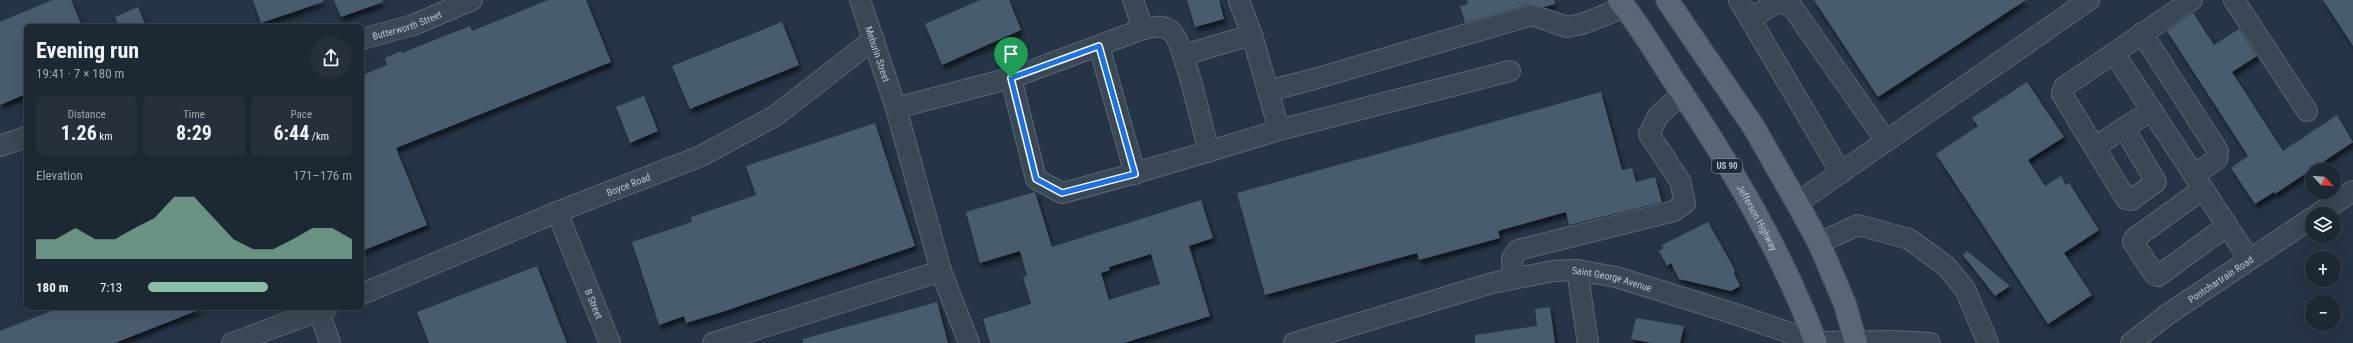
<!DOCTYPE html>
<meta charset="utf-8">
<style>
:root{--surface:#1c2834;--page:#25303c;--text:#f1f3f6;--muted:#a0a6ac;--line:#3a444f;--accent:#8abfa5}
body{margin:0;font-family:"Roboto Condensed",sans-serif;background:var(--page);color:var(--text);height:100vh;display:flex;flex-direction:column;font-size:15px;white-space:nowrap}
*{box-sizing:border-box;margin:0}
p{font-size:13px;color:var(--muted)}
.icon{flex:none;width:22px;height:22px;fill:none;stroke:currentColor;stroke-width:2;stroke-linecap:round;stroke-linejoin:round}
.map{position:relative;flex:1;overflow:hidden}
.drawer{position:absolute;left:24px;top:24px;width:340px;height:286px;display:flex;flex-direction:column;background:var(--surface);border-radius:6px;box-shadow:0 4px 16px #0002,0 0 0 1px var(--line)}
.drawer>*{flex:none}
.needle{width:26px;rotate:116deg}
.tools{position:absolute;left:2305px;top:163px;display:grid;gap:8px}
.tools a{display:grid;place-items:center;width:36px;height:36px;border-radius:50%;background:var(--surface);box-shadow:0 4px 16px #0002,0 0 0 1px var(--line);font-size:20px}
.pin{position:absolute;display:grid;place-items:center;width:34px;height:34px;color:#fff;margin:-41px -17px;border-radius:50% 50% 50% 0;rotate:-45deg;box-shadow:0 0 4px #0007}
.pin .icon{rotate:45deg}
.round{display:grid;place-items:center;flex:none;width:42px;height:42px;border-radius:21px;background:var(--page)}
.overview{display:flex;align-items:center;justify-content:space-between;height:68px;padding:0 12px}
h1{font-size:22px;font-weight:700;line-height:30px}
.metrics{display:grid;grid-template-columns:repeat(3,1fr);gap:6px;height:68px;padding:4px 12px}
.metrics div{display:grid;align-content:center;border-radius:6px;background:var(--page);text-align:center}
.metrics b{font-size:20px;font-weight:700}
.metrics small{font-size:11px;font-weight:400}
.metrics p{font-size:11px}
.chart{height:112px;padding:8px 12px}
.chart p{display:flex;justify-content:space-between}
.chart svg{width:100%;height:72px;margin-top:4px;fill:var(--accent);opacity:.7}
ul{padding:0 12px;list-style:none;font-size:13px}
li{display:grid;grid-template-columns:64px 48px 1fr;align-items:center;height:30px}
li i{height:10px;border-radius:5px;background:var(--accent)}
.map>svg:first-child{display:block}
.building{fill:#495b6d;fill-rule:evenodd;filter:url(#shadow)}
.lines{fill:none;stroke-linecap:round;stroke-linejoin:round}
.minor-casing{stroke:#596573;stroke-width:22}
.major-casing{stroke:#44505f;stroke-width:24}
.minor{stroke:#3a4755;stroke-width:20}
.major{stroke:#596675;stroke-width:22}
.route-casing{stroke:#fff;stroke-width:8}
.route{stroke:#1a73e8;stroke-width:5}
.labels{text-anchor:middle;stroke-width:3.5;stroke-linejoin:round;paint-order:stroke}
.shield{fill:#1f2c3b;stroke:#8a95a3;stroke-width:1}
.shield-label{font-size:9px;font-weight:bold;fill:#b8c2cf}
.street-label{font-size:10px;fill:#b8c2cf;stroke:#1f2c3b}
</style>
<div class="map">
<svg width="2353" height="343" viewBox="0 0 2353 343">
<defs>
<filter id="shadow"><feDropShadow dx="2.5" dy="4.5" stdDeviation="2" flood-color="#0009"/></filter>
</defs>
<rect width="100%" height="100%" fill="#263546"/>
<path class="building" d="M 52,0 L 71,0 L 82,26 L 26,26 L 26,94 L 0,105 L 0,22 Z
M 253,0 L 323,0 L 323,2 L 261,23 Z
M 334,0 L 382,0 L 383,2 L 341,17 Z
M 548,0 L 586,0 L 611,62 L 396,148 L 427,225 L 362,251 L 362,75 L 387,65 L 385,58 L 401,51 L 402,53 L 470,26 L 472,31 Z
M 980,0 L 1009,0 L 1021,30 L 942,65 L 925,24 Z
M 1187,0 L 1219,0 L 1224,19 L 1195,27 Z
M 1467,0 L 1554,0 L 1555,4 L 1544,7 L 1529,4 L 1465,23 L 1460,6 L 1468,4 Z
M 1814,0 L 2026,0 L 1878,97 Z
M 2323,0 L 2353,0 L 2353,46 Z
M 138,7 L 146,26 L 119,26 L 115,17 Z
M 2193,13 L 2214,45 L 2239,29 L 2257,56 L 2232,72 L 2283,151 L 2337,115 L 2353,142 L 2275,194 L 2274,192 L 2255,204 L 2231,168 L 2248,156 L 2167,31 Z
M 782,22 L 799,65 L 690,109 L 672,66 Z
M 2027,82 L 2064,137 L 2028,160 L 2045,186 L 2061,176 L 2066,185 L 2069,183 L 2099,230 L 2064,253 L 2092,295 L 2048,324 L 1936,154 L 1978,126 L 1972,118 Z
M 1601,92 L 1622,170 L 1632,168 L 1636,182 L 1655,177 L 1662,202 L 1569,225 L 1566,212 L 1498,231 L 1500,238 L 1419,260 L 1417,253 L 1265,295 L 1237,193 Z
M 644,96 L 658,131 L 630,143 L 616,107 Z
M 875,123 L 915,246 L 722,312 L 686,323 L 684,316 L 659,325 L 632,242 L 692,222 L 691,217 L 756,195 L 746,166 Z
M 1035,192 L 1052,247 L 1201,200 L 1213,238 L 1189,246 L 1210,316 L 1124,343 L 990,343 L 983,319 L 1031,304 L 1023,277 L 1027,276 L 1020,251 L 980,263 L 966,212 ZM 1151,254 L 1160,284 L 1109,300 L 1101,273 L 1110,270 L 1109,267 Z
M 1708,222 L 1735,270 L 1734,273 L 1740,286 L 1731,291 L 1679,279 L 1671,263 L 1667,266 L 1659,251 L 1664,248 L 1662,245 Z
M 1967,251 L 2010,286 L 1995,296 L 1963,255 Z
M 537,266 L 567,343 L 429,343 L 417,312 Z
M 937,302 L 948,343 L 803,343 L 803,339 Z
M 1550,307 L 1555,343 L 1475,343 L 1475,335 L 1537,326 L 1535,309 Z
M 59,308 L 201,308 L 201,309 L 115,343 L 0,343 L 0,331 Z
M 1636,318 L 1684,326 L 1680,343 L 1652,343 L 1631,339 Z"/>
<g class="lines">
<defs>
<g id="minor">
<path id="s1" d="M 860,0 L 896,108 L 941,271"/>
<path d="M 1133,0 L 1143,29"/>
<path d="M 1739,0 L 1841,173"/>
<path d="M 2192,0 L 2114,53 L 2249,259"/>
<path d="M 2234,0 L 2307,111"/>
<path d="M 1239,1 L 1252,35"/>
<path d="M 1750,19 L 1779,1 L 1793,8 L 1886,141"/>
<path d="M 2142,33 L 2218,151 L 2217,159 L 2194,175"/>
<path id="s2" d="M 362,39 L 413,25 L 472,0"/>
<path d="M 1099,46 L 1135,174"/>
<path d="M 2114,53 L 2064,87 L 2062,94 L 2126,199 L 2131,200 L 2156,182 L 2124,128 L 2152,110"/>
<path d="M 1183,55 L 1252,35 L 1268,91"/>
<path d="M 1510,71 L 1279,130 L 1268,91 L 1318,78 L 1532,15 L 1567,27 L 1582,24 L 1625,7"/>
<path d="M 896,108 L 1011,78"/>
<path d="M 0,146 L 26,137"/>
<path d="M 2095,147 L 2124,128"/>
<path d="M 1209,152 C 1203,131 1184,43 1172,32 C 1164,24 1154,27 1143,29 L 1011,78 L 1036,179 L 1062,193 C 1135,174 1207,152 1279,130"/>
<path d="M 2203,189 L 2135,238 L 2133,242 L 2154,274 L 2158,276 L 2227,226"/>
<path d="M 1797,203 L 2089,0"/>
<path id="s3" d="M 557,212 L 610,343"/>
<path d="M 2318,214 L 2353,191"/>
<path d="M 1819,243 L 1858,225 L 1909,239 L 1946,266 L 1965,289 L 1988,343"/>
<path d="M 1577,270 L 1588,343"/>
<path d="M 1513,279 L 1512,259 L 1518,250 L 1674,211 L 1685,203 L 1680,181 L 1649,134 L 1658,116 L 1683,93"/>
<path id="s4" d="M 362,294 L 557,212 L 701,156 L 775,116 L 874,39"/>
<path d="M 319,311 L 330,343"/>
<path d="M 232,343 L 327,308"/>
<path d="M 713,343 L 941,271 L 969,343"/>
<path id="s5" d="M 1294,343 L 1492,283 L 1553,271 L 1577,270 L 1616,277 L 1735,314 L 1816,342 L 1894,341 L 1930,343"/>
<path id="s6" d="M 2131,343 L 2168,314 L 2312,218"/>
</g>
<g id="major">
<path id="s7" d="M 1619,0 C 1639,24 1655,52 1672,78 C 1728,161 1781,249 1816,343"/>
<path d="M 1667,0 L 1753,126 L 1797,203 L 1819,243 L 1845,304 L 1856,343"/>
</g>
</defs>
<use href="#minor" class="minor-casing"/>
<use href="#major" class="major-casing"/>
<use href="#minor" class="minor"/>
<use href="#major" class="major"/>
</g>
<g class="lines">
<defs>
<path id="route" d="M 1099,46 L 1135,174 L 1062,193 L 1036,179 L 1011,78 Z"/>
</defs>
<use href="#route" class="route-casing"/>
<use href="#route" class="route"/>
</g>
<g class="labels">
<rect class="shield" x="1712" y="159" width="30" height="14" rx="3"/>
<g class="shield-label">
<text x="1727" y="169">US 90</text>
</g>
<g class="street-label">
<text dy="4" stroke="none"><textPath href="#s2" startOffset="47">Butterworth Street</textPath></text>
<text dy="4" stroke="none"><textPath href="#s1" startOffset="57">Mehurin Street</textPath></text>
<text dy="4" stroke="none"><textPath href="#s4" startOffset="288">Boyce Road</textPath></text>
<text dy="4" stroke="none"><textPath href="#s7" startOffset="258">Jefferson Highway</textPath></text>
<text dy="4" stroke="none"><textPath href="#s6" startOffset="110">Pontchartrain Road</textPath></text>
<text dy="4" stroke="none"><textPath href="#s5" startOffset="329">Saint George Avenue</textPath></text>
<text dy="4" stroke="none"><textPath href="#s3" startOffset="99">B Street</textPath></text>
</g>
</g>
</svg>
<div class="tools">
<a><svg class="needle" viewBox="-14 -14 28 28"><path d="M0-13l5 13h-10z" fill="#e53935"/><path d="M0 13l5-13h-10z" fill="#a0a6ac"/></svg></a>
<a><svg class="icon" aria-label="layers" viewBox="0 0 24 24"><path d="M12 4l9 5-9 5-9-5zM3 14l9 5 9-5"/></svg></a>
<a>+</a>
<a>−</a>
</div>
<div class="pin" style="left:1011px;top:78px;background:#1e9e55"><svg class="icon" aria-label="arrive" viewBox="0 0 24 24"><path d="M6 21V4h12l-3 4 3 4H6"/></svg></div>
<section class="drawer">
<div class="overview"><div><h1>Evening run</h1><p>19:41 · 7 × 180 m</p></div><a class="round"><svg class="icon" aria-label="share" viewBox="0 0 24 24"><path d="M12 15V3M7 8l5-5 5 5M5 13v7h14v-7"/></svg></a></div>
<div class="metrics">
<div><p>Distance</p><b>1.26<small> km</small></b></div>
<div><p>Time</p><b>8:29</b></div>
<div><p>Pace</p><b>6:44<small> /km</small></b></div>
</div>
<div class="chart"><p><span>Elevation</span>171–176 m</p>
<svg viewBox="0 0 160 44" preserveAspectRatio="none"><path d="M0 44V32L10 32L20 25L30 32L40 32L50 25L60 19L70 6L80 6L90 19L100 32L110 38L120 38L130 32L140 25L150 25L160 32V44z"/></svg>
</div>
<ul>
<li><b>180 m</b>7:13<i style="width:59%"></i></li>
</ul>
</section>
</div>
